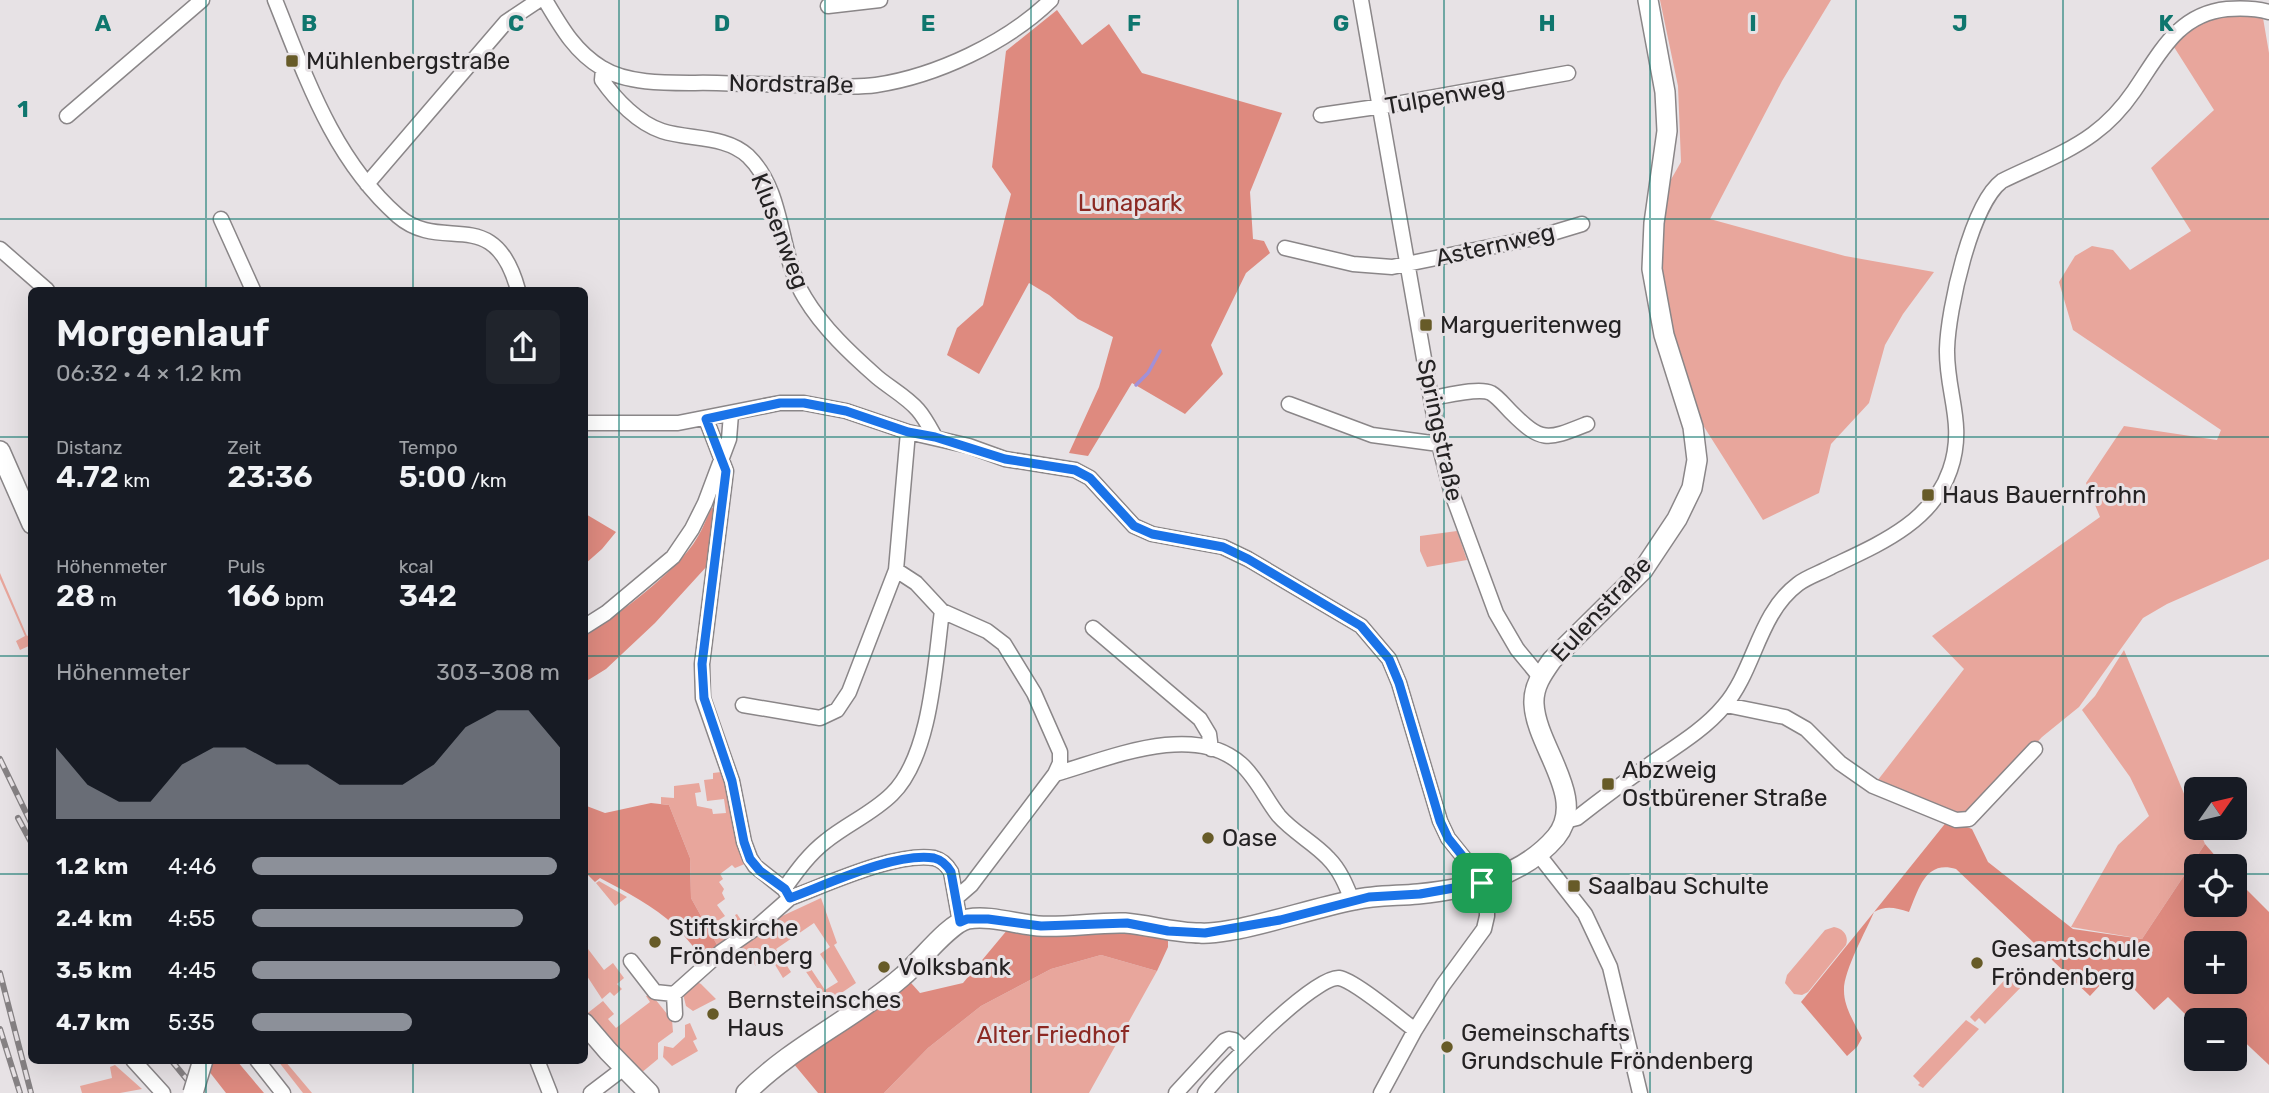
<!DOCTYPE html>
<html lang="de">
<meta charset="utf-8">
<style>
:root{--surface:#171b24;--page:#20242c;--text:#f1f3f6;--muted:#9ea1a6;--accent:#8c9099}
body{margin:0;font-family:Rubik,sans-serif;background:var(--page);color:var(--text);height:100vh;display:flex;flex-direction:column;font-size:26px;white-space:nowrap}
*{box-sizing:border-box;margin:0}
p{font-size:23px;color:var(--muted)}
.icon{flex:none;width:38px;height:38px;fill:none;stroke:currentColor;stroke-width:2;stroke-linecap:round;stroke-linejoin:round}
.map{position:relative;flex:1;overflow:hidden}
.side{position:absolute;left:28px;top:287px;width:560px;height:777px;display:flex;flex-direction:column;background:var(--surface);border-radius:10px;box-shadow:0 7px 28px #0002}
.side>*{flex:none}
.needle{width:46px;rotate:56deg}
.tools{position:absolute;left:2184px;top:777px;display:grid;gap:14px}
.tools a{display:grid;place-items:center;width:63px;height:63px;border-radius:10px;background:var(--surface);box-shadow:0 7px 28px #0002;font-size:35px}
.pin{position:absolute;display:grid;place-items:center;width:60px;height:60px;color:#fff;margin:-30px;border-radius:14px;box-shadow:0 4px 10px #0006}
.round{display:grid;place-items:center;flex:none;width:74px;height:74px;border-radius:10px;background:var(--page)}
.head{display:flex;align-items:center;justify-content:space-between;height:119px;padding:0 28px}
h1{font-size:38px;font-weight:600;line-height:52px}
.stats{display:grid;grid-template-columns:repeat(3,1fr);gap:10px;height:119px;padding:7px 28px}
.stats div{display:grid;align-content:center}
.stats b{font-size:30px;font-weight:600}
.stats small{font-size:19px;font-weight:400}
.stats p{font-size:19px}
.chart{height:196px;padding:14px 28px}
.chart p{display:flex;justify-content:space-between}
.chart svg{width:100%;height:126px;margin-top:7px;fill:var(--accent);opacity:.7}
ul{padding:0 28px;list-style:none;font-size:23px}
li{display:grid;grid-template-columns:112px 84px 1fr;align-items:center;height:52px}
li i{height:18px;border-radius:9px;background:var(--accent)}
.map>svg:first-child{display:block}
.green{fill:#e8a69c}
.forest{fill:#de8a7f;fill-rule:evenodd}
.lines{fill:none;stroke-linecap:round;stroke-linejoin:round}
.stream{stroke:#a290d7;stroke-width:3.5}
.minor-casing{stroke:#8a8688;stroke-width:17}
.secondary-casing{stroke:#8a8688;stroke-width:22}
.minor{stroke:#fff;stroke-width:14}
.secondary{stroke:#fff;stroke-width:19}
.rail-casing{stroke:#868284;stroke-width:6}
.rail{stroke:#e7e2e5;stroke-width:3.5;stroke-dasharray:10;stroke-linecap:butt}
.secondary-bridge-casing{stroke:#8a8688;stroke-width:22;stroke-linecap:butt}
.secondary-bridge{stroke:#fff;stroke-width:19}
.route-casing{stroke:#fff;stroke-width:14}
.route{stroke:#1a73e8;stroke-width:9}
.grid{fill:none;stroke:#0f766e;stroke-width:2;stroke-opacity:0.55}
.poi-dot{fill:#675b28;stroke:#e7e2e5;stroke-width:2.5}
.labels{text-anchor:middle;stroke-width:6;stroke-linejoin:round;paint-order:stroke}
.poi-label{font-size:24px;fill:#242223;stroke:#e7e2e5;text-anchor:start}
.street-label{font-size:24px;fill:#242223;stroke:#e7e2e5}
.park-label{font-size:24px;fill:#8c2923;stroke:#e7e2e5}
.grid-label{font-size:23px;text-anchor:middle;font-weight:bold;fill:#0f766e;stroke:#e7e2e5;stroke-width:6;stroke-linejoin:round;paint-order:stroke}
</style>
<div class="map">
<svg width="2269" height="1093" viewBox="0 0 2269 1093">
<rect width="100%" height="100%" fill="#e7e2e5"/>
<path class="green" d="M 1660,0 L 1831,0 L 1782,81 L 1710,219 L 1845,256 L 1934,272 L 1903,314 L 1885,345 L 1869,403 L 1831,444 L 1819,493 L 1763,520 L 1701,422 L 1679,360 L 1663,295 L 1658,255 L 1669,183 L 1681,162 L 1678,86 Z
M 2237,15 L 2263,18 L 2269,53 L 2269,559 L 2167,604 L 2143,618 L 2079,707 L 2042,737 L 1968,816 L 1958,818 L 1874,785 L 1964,669 L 1932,636 L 2100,517 L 2086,483 L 2124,426 L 2217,440 L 2221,430 L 2073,330 L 2059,282 L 2075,256 L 2092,246 L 2113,250 L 2130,270 L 2191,231 L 2151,168 L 2214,110 L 2174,47 C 2195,23 2205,20 2237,15 Z
M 1457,531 L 1467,560 L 1427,567 L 1420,551 L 1420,536 Z
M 0,573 L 27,636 L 31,634 L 31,645 L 20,650 L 16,641 L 25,636 L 0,579 Z
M 2124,650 L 2205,844 L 2142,939 L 2071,927 L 2118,845 L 2149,816 L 2130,777 L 2082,710 L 2095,696 Z
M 719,761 L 752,861 L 735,868 L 732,865 L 720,874 L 723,879 L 719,882 L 724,889 L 722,893 L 725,899 L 717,905 L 725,916 L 713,924 L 719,932 L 737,919 L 735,915 L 737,914 L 747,929 L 721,952 L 691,898 L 690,858 L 669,805 L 661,804 L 661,797 L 674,798 L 674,786 L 699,783 L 701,792 L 695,793 L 697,806 L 712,809 L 713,814 L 726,813 L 724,799 L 707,801 L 704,780 L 713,779 L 713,773 L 721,772 Z
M 599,881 L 627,897 L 615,906 L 596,883 Z
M 821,898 L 837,943 L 834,945 L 856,983 L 831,1000 L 824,998 L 800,963 L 805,960 L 825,990 L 838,982 L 820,954 L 830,947 L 814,923 L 776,949 L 791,972 L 783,978 L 771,958 L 766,957 L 756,966 L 741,950 L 743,945 L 780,917 Z
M 1834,927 C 1844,929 1849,936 1846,945 L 1808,992 L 1802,995 L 1794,994 L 1785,983 L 1787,975 L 1825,930 Z
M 585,945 L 604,970 L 613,963 L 624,978 L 617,984 L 622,989 L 614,996 L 610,992 L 602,999 L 585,973 Z
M 1101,955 L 1157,971 L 1089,1093 L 884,1093 L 928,1048 L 981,1006 L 1051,969 Z
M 2014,970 L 2027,981 L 1985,1024 L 1979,1018 L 1975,1022 L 1970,1017 Z
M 697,982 L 701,984 L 716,999 L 693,1011 L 686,1006 L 683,994 Z
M 651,994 L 672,1020 L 673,1032 L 658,1043 L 658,1059 L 635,1078 L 584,1016 L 603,1001 L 614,1014 L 608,1019 L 616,1028 L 650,1002 L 646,996 Z
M 1966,1020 L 1979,1029 L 1923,1088 L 1918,1085 L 1920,1083 L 1913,1076 Z
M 690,1023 L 697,1039 L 693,1041 L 698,1051 L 672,1066 L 663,1057 L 664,1046 L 673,1048 L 685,1037 L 685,1025 Z
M 278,1061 L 285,1061 L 312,1093 L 303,1093 Z
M 115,1065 L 142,1089 L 120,1093 L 82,1093 L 80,1086 L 112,1078 L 110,1067 Z"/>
<path class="forest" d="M 1057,10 L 1082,45 L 1109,24 L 1142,73 L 1282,113 L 1250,192 L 1253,239 L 1264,241 L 1270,253 L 1246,273 L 1211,345 L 1223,374 L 1185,414 L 1132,383 L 1088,456 L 1069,453 L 1099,387 L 1113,337 L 1078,319 L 1049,295 L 1029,283 L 979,374 L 947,355 L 957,328 L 983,305 L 1011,194 L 992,167 L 1006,51 Z
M 716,506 L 708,565 L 655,623 L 606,669 L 585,682 L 585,636 C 616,616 679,570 697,538 C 703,529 706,518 712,508 Z
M 584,513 L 616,532 L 602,549 L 585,564 Z
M 651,803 L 669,805 L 690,858 L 691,898 L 721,952 L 708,964 C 697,952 687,938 675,926 C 654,906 626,892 600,878 L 595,882 L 585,872 L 584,805 L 605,813 Z
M 1948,820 L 1972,829 L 1988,862 L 2073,929 L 2142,939 L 2205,844 L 2224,866 L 2196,866 L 2196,905 L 2235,905 L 2235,878 L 2269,912 L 2269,1065 L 2235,1033 L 2235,1020 L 2196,1020 L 2196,1025 L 2168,997 L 2154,1010 L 2115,969 L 2090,996 L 1956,869 C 1925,860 1919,889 1909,912 C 1895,908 1887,905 1874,912 ZM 2196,943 L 2235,943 L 2235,982 L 2196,982 Z
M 1874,912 C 1866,931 1843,972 1844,991 C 1844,1007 1855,1024 1862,1038 L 1857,1047 L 1847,1056 L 1801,1002 Z
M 1013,923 L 1168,931 L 1168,947 L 1157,971 L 1101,955 L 1051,969 L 981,1006 L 928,1048 L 884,1093 L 818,1093 L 788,1057 L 904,975 L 920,993 L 963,983 Z
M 201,1061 L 237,1061 L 264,1093 L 226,1093 Z"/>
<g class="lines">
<path class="stream" d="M 1136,385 L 1148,373 L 1160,351"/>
<defs>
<path id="minor" d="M 275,0 C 306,77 333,159 398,216 C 443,255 494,202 518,290
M 545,0 C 561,27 575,52 602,68 C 632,87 683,82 717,83 C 749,84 781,85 812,85 C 833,86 855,88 876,85 C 936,76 1007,43 1051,0
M 1361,0 L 1439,444 L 1451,491 L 1496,613 L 1517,649 L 1540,677
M 828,6 L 880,0
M 603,69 L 602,80 C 616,100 638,123 662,131 C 690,140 725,135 748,156 C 786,193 778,255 805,298 C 823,328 851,354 877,377 C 890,388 907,397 918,410 C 925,418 930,428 935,437
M 1321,115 L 1390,105 L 1568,73
M 67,116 L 202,0
M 367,184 L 506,22 L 539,0
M 221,219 L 253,290
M 1285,248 L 1353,264 L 1392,267 L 1539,237 L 1582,224
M 0,249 L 47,290
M 1432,398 C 1445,396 1479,387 1491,393 C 1498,397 1505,406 1511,412 C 1542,443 1547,440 1587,424
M 1289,404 L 1372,435 L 1439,444
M 706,419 L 726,471 L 702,664 L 703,698 L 732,781 L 744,842 L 750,858 L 755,866 L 784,889 L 790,898 C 828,884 895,852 934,858 C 942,860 947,865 951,872 L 960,922
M 584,423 L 678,423 L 780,403 L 804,403 L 846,411 L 908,432 L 969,446 L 1005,459 L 1075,470 L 1090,478 L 1134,526 L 1152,534 L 1223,547 L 1248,559 L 1361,626 L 1389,659 L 1399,683 L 1440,821 L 1448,838 L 1477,874 L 1482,883 L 1487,900 L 1487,916 L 1484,929 L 1443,985 L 1415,1030 L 1381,1093
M 942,611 L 987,631 L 1004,644 L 1034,693 L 1060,752 L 1060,763 L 1055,774 L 971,885 L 956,898
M 584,627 L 606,613 L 673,557 L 692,529 L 705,503 L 729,439 L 731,414
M 1093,628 L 1200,719 L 1209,734 L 1211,749
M 743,705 L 820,718 L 837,710 L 849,692 L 896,570
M 1726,705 L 1785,717 L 1806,729 L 1840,763 L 1873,786 L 1956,820 L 1969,819 L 2035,749
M 1055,774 C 1108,759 1193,721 1241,764 C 1257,778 1266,800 1279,816 C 1293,832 1314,843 1328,858 C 1340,870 1346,885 1352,900
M 1565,821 L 1577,818 C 1600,800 1624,782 1649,765 C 1675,747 1704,730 1724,706 C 1755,670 1758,614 1798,584 C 1807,577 1820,573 1831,567 C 1877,545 1932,523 1950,470 C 1966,424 1946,393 1947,349 C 1948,310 1971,204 2002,181 C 2032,166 2066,154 2093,134 C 2108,123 2123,107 2134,91 C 2159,55 2177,14 2227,9 C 2241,8 2255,8 2269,12
M 1538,854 L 1585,914 L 1610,967 L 1640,1093
M 784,889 C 797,871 809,854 826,841 C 847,824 873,813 892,794 C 931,756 935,664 942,611 L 916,583 L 896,570 L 908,432
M 631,961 L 655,992 L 674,994 L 721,952 L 757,927 L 790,898
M 674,994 L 675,1014
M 133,1060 L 163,1093
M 257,1060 L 283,1093
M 537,1060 L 550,1093
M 591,1093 L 624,1068
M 1176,1093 L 1224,1041 L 1229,1039 L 1234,1040 L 1244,1050
M 1205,1093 C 1221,1071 1315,975 1339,978 C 1354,980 1400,1019 1415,1030"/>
<path id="secondary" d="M 0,451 L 32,524
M 584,1023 L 608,1051 L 649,1093
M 746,1093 C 792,1046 854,1019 903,976 C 919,963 949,923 968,919 C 989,915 1016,924 1038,926 C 1066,928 1096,922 1125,923 C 1150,925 1174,933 1200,933 C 1212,934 1225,931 1238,929 C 1277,921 1315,908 1354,900 C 1375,895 1397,896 1418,894 C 1468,889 1522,877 1556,837 C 1588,798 1536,747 1534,704 C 1533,687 1542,674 1552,660 L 1643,570 L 1677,519 L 1692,488 L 1697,460 L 1693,427 L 1664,335 L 1652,269 L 1654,223 L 1667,131 L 1665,92 L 1648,0"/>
</defs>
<use href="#minor" class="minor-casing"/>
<use href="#secondary" class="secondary-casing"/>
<use href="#minor" class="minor"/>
<use href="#secondary" class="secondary"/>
<defs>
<path id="rail" d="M 0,759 L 32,825
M 18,818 L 32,844
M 0,973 L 31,1093
M 0,1029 L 20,1093
M 171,1060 L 198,1093"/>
</defs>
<use href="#rail" class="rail-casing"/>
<use href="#rail" class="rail"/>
<defs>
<path id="secondary-bridge" d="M 193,1093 L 203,1060"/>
</defs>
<use href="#secondary-bridge" class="secondary-bridge-casing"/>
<use href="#secondary-bridge" class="secondary-bridge"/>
</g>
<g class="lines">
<defs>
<path id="route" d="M 780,403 L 804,403 L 846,411 L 908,432 L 935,437 L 1005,459 L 1075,470 L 1090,478 L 1134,526 L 1152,534 L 1223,547 L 1248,559 L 1361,626 L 1389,659 L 1399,683 L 1440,821 L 1448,838 L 1477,874 L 1482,883 L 1420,894 L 1369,897 L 1280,920 L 1205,933 L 1168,931 L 1127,923 L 1041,926 L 988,919 L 967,919 L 960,922 L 951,872 C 947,865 942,860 934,858 C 895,852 828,884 790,898 L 785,889 L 760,871 L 750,859 L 744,842 L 732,781 L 704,698 L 702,664 L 726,471 L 706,419 Z"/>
</defs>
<use href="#route" class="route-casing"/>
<use href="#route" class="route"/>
</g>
<path class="grid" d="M 206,0 L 206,290M 413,0 L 413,290M 619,0 L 619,1093M 825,0 L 825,1093M 1031,0 L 1031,1093M 1238,0 L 1238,1093M 1444,0 L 1444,1093M 1650,0 L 1650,1093M 1856,0 L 1856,1093M 2063,0 L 2063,1093M 0,219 L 2269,219M 0,437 L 32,437M 584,437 L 2269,437M 0,656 L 32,656M 584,656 L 2269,656M 0,874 L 32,874M 584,874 L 2196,874M 2235,874 L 2269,874M 206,1060 L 206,1093M 413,1060 L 413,1093"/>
<g class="poi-dot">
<rect x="285" y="54" width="14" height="14" rx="3.5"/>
<rect x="1419" y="318" width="14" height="14" rx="3.5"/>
<rect x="1921" y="488" width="14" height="14" rx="3.5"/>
<rect x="1601" y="777" width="14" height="14" rx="3.5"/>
<circle cx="1208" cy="838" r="7"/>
<rect x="1567" y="879" width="14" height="14" rx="3.5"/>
<circle cx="655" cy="942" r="7"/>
<circle cx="1977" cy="963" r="7"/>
<circle cx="884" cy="967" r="7"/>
<circle cx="713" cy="1014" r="7"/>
<circle cx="1447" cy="1047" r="7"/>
</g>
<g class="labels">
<g class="poi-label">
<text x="306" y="69">Mühlenbergstraße</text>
<text x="1440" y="333">Margueritenweg</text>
<text x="1942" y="503">Haus Bauernfrohn</text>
<text x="1622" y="778">Abzweig<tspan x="1622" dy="28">Ostbürener Straße</tspan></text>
<text x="1222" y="846">Oase</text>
<text x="1588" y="894">Saalbau Schulte</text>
<text x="669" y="936">Stiftskirche<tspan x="669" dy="28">Fröndenberg</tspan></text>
<text x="1991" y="957">Gesamtschule<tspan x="1991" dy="28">Fröndenberg</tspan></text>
<text x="898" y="975">Volksbank</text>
<text x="727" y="1008">Bernsteinsches<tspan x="727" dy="28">Haus</tspan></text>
<text x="1461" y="1041">Gemeinschafts<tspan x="1461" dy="28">Grundschule Fröndenberg</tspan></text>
</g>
<g class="street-label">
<text transform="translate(791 84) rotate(1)" y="8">Nordstraße</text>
<text transform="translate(1445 96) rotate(-10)" y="8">Tulpenweg</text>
<text transform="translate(780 231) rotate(69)" y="8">Klusenweg</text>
<text transform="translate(1495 245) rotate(-13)" y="8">Asternweg</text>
<text transform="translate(1440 430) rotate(78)" y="8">Springstraße</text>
<text transform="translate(1601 609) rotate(-47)" y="8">Eulenstraße</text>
</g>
<g class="park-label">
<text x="1130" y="211">Lunapark</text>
<text x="1053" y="1043">Alter Friedhof</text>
</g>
</g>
<g class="grid-label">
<text x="103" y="31">A</text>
<text x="309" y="31">B</text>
<text x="516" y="31">C</text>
<text x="722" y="31">D</text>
<text x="928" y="31">E</text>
<text x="1134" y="31">F</text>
<text x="1341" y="31">G</text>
<text x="1547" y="31">H</text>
<text x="1753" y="31">I</text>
<text x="1960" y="31">J</text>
<text x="2166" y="31">K</text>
<text x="23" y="117">1</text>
</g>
</svg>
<div class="tools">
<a><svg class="needle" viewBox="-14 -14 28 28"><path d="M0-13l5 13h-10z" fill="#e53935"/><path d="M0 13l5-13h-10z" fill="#9ea1a6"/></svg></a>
<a><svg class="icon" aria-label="locate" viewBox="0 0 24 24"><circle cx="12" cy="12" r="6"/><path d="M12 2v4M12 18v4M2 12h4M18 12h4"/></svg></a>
<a>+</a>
<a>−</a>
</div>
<div class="pin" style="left:1482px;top:883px;background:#1e9e55"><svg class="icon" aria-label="arrive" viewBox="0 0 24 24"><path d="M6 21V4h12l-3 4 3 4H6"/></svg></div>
<section class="side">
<div class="head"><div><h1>Morgenlauf</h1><p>06:32 · 4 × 1.2 km</p></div><a class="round"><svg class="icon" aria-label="share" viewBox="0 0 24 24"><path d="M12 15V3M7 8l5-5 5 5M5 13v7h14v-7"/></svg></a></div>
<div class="stats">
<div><p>Distanz</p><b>4.72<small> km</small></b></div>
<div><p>Zeit</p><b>23:36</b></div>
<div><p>Tempo</p><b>5:00<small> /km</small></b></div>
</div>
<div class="stats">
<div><p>Höhenmeter</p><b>28<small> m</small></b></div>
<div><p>Puls</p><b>166<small> bpm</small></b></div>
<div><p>kcal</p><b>342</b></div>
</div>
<div class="chart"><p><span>Höhenmeter</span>303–308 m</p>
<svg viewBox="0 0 160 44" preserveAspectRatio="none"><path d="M0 44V19L10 32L20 38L30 38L40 25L50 19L60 19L70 25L80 25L90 32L100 32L110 32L120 25L130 12L140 6L150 6L160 19V44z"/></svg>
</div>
<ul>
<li><b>1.2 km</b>4:46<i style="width:99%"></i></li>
<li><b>2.4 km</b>4:55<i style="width:88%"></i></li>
<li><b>3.5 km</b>4:45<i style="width:100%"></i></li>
<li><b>4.7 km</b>5:35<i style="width:52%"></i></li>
</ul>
</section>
</div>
